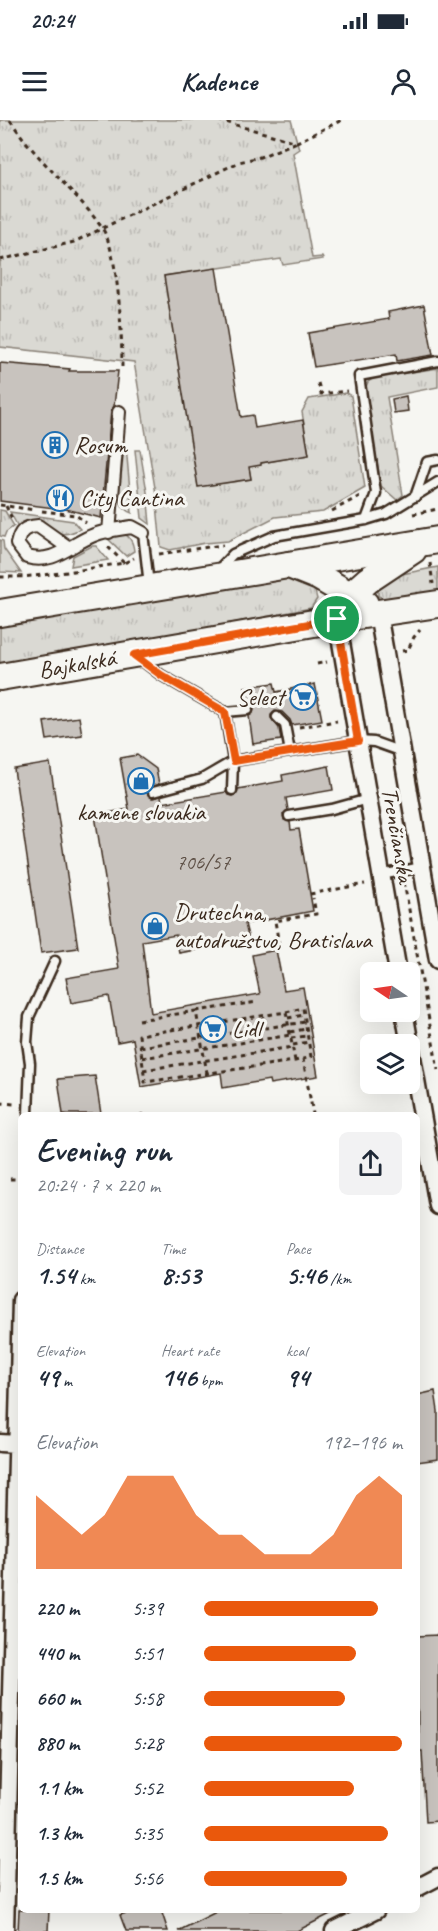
<!DOCTYPE html>
<meta charset="utf-8">
<style>
:root{--surface:#fff;--page:#f2f2f3;--text:#1f2937;--muted:#747a83;--accent:#ea580c}
body{margin:0;font-family:Caveat,sans-serif;background:var(--page);color:var(--text);height:100vh;display:flex;flex-direction:column;font-size:22px;white-space:nowrap}
*{box-sizing:border-box;margin:0}
p{font-size:20px;color:var(--muted)}
.icon{flex:none;width:33px;height:33px;fill:none;stroke:currentColor;stroke-width:2;stroke-linecap:round;stroke-linejoin:round}
.map{position:relative;flex:1;overflow:hidden}
.sheet{position:absolute;left:18px;top:992px;width:402px;height:801px;display:flex;flex-direction:column;background:var(--surface);border-radius:9px;box-shadow:0 6px 24px #0002}
.sheet>*{flex:none}
.needle{width:39px;rotate:283deg}
.fabs{position:absolute;left:360px;top:842px;display:grid;gap:12px}
.fabs a{display:grid;place-items:center;width:60px;height:60px;border-radius:9px;background:var(--surface);box-shadow:0 6px 24px #0002;font-size:30px}
.pin{position:absolute;display:grid;place-items:center;width:51px;height:51px;color:#fff;margin:-26px;border:3px solid #fff;border-radius:50%;box-shadow:0 2px 6px #0007}
.round{display:grid;place-items:center;flex:none;width:63px;height:63px;border-radius:9px;background:var(--page)}
.head{display:flex;align-items:center;justify-content:space-between;height:102px;padding:0 18px}
h1{font-size:33px;font-weight:600;line-height:45px}
.stats{display:grid;grid-template-columns:repeat(3,1fr);gap:9px;height:102px;padding:6px 18px}
.stats div{display:grid;align-content:center}
.stats b{font-size:26px;font-weight:600}
.stats small{font-size:16px;font-weight:400}
.stats p{font-size:16px}
.chart{height:168px;padding:12px 18px}
.chart p{display:flex;justify-content:space-between}
.chart svg{width:100%;height:108px;margin-top:6px;fill:var(--accent);opacity:.7}
ul{padding:0 18px;list-style:none;font-size:20px}
li{display:grid;grid-template-columns:96px 72px 1fr;align-items:center;height:45px}
li i{height:15px;border-radius:8px;background:var(--accent)}
.status{display:flex;justify-content:space-between;align-items:center;height:42px;padding:0 30px;background:var(--surface);direction:ltr}
.status svg{height:16px;fill:currentColor}
header{display:flex;justify-content:space-between;align-items:center;height:78px;padding:0 18px;background:var(--surface);font-size:27px;font-weight:600}
.map>svg:first-child{display:block}
.grass{fill:url(#grass-tufts);stroke:#8a8278;stroke-width:1.5}
.building{fill:#c8c3be;stroke:#3b2a1e;stroke-width:1.5}
.lines{fill:none;stroke-linecap:round;stroke-linejoin:round}
.service-casing{stroke:#3b2a1e;stroke-width:13}
.pedestrian-casing{stroke:#3b2a1e;stroke-width:16}
.minor-casing{stroke:#3b2a1e;stroke-width:21}
.primary-casing{stroke:#3b2a1e;stroke-width:30}
.path{stroke:#3b2a1e;stroke-width:3;stroke-dasharray:4.5 4.5;stroke-linecap:butt}
.service{stroke:#f6f6f2;stroke-width:8}
.pedestrian{stroke:#f6f6f2;stroke-width:12}
.minor{stroke:#f6f6f2;stroke-width:16}
.primary{stroke:#f6f6f2;stroke-width:26}
.route-casing{stroke:#fff;stroke-width:12}
.route{stroke:#ea580c;stroke-width:8}
.labels{text-anchor:middle;stroke-width:6;stroke-linejoin:round;paint-order:stroke}
.number-label{font-size:21px;fill:#5e5046}
.poi-label{font-size:24px;fill:#3b2a1e;stroke:#f6f6f2;text-anchor:start}
.street-label{font-size:24px;fill:#3b2a1e;stroke:#f6f6f2}
</style>
<div class="status"><b>20:24</b><svg viewBox="0 0 49 12"><path d="M0 12V9h3v3zM5 12V6h3v6zM10 12V3h3v9zM15 12V0h3v12zM26 1h20v11H26zM47 4h2v5h-2z"/></svg></div>
<header><svg class="icon" aria-label="menu" viewBox="0 0 24 24"><path d="M4 6h16M4 12h16M4 18h16"/></svg>Kadence<svg class="icon" aria-label="person" viewBox="0 0 24 24"><circle cx="12" cy="8" r="4"/><path d="M4 21q1-7 8-7t8 7"/></svg></header>
<div class="map">
<svg width="438" height="1811" viewBox="0 0 438 1811">
<defs>
<pattern id="grass-tufts" width="24" height="20" patternUnits="userSpaceOnUse" patternTransform="scale(1.5)"><rect width="24" height="20" fill="#dad9d3"/><path d="M3 7l-1-3M5 7V3M7 7l1-3M15 17l-1-3M17 17v-4M19 17l1-3" fill="none" stroke="#bcbab5"/></pattern>
</defs>
<rect width="100%" height="100%" fill="#f6f6f2"/>
<filter id="ink" filterUnits="userSpaceOnUse"><feTurbulence type="fractalNoise" baseFrequency=".0167" numOctaves="2"/><feDisplacementMap in="SourceGraphic" scale="12" xChannelSelector="R" yChannelSelector="G"/><feConvolveMatrix kernelMatrix="1 2 1 2 8 2 1 2 1" color-interpolation-filters="sRGB"/></filter>
<g filter="url(#ink)">
<path class="grass" d="M 0,0 L 291,0 L 299,29 L 293,33 L 312,138 L 322,137 L 323,139 L 283,145 L 281,139 L 164,156 L 198,367 L 251,359 L 249,347 L 261,343 L 309,335 L 302,292 L 309,279 L 346,273 L 351,276 L 365,368 L 323,392 L 275,397 L 228,421 L 205,423 L 170,430 L 161,427 L 156,374 L 134,242 L 0,227 Z
M 438,248 L 438,267 L 387,277 L 403,375 L 397,380 L 381,366 L 365,269 L 368,262 L 374,258 Z
M 126,326 L 132,393 C 123,390 120,384 119,376 L 124,327 Z
M 140,330 L 147,372 L 150,404 L 142,398 L 135,330 Z
M 0,390 L 5,391 L 14,406 L 6,412 L 4,417 L 0,416 Z
M 10,392 L 73,401 L 80,409 C 60,419 54,412 37,401 L 17,405 Z
M 121,412 C 130,416 133,422 134,431 L 126,436 L 107,418 L 116,413 Z
M 0,420 L 3,421 L 4,429 L 21,453 L 0,452 Z
M 92,426 L 96,426 L 108,440 L 71,446 L 73,436 Z
M 438,447 L 438,472 L 390,480 L 378,476 L 378,469 L 392,456 Z
M 287,457 L 314,467 L 317,479 L 311,488 L 0,547 L 0,494 Z"/>
<path class="building" d="M 216,148 L 241,297 L 253,295 L 255,308 L 303,300 L 309,335 L 261,343 L 261,345 L 249,347 L 251,359 L 198,367 L 164,156 Z
M 424,185 L 433,235 L 397,241 L 396,234 L 314,247 L 308,213 L 389,199 L 388,192 Z
M 0,243 L 70,249 L 69,251 L 118,251 L 114,286 L 111,291 L 101,398 L 54,386 L 54,388 L 0,381 Z
M 406,276 L 408,291 L 394,293 L 392,279 Z
M 274,563 L 276,572 L 315,564 L 322,600 L 292,605 L 290,600 L 282,592 L 275,591 L 271,595 L 271,598 L 279,608 L 281,620 L 253,624 L 249,596 L 253,593 L 254,589 L 251,585 L 247,584 L 245,567 Z
M 79,597 L 82,615 L 47,620 L 44,602 Z
M 137,635 L 156,649 L 159,664 L 149,667 L 147,673 L 152,678 L 161,676 L 162,683 L 226,672 L 228,675 L 232,676 L 237,674 L 238,669 L 283,661 L 282,655 L 329,646 L 333,670 L 286,678 L 288,690 L 283,694 L 284,700 L 290,702 L 291,710 L 299,709 L 313,791 L 245,804 L 249,820 L 179,833 L 176,815 L 142,821 L 151,893 L 260,874 L 252,835 L 276,830 L 284,870 L 303,867 L 318,956 L 270,964 L 269,960 L 223,968 L 221,953 L 141,967 L 133,919 L 117,922 L 109,876 L 71,883 L 66,858 L 119,849 L 95,695 L 129,689 L 120,638 Z
M 50,643 L 78,828 L 41,833 L 14,649 Z
M 95,956 L 101,994 L 63,994 L 58,959 Z
M 435,1271 L 438,1291 L 438,1339 L 417,1342 L 417,1275 Z
M 438,1515 L 438,1701 L 426,1702 L 422,1631 L 418,1631 L 417,1516 Z
M 19,1790 L 49,1790 L 48,1811 L 18,1811 Z
M 135,1790 L 161,1790 L 168,1811 L 126,1811 L 120,1795 Z
M 220,1790 L 338,1790 L 297,1811 L 178,1811 Z"/>
<g class="lines">
<defs>
<path id="service" d="M 415,377 L 427,342 L 438,340
M 366,400 L 376,373 L 359,256 L 438,241
M 143,413 L 149,465
M 218,450 L 233,434 L 274,416 L 366,400 L 386,394 L 438,362
M 140,539 L 161,555 L 225,592 L 233,641 L 202,659 L 153,672
M 225,592 L 248,590
M 277,597 L 285,605 L 290,632
M 232,670 L 233,641 L 358,621 L 374,622 L 402,632
M 289,696 L 332,689 L 368,679
M 381,755 L 422,747
M 28,994 L 30,943 L 27,922 L 29,897 L 55,841"/>
<path id="pedestrian" d="M 109,412 L 119,292
M 69,428 L 38,406 C 24,407 20,411 17,424 L 27,437 C 54,445 70,424 94,415 C 105,410 120,409 132,407 L 143,413"/>
<path id="minor" d="M 378,493 L 438,840
M 337,499 L 398,852
M 404,891 L 438,1086
M 0,1323 L 17,1324
M 417,1768 L 438,1757
M 5,1811 L 21,1180
M 334,1811 L 376,1790"/>
<g id="primary">
<path d="M 289,445 L 319,457 L 365,484"/>
<path d="M 0,493 L 438,420"/>
<path d="M 337,499 L 351,475 L 368,460 L 413,430"/>
<path id="s1" d="M 0,557 L 337,499 L 438,484"/>
</g>
</defs>
<use href="#service" class="service-casing"/>
<use href="#pedestrian" class="pedestrian-casing"/>
<use href="#minor" class="minor-casing"/>
<use href="#primary" class="primary-casing"/>
<path class="path" d="M 10,0 C 17,10 24,20 32,29 C 55,56 82,79 102,108 C 119,133 122,216 122,248
M 218,0 L 297,22 L 342,0
M 0,140 L 74,122 L 239,42 L 260,37 L 297,22
M 318,263 L 321,274 L 347,271
M 0,385 L 35,390
M 6,386 L 13,401
M 42,391 L 76,395 L 86,403
M 332,391 L 360,376
M 413,394 L 438,389
M 108,427 L 124,443
M 159,434 L 223,425
M 430,443 L 433,464
M 0,457 C 42,458 83,449 124,443 L 134,438
M 402,531 L 408,530 L 414,517 L 420,510
M 317,544 L 327,542
M 299,607 L 337,601
M 404,762 L 438,950
M 310,774 L 365,764
M 279,825 L 275,801 L 316,794 L 313,778
M 196,891 L 258,882
M 286,892 L 303,888 L 311,937 L 303,939
M 288,898 L 304,895
M 139,900 L 196,891 L 207,953
M 290,912 L 306,909
M 291,918 L 307,916
M 293,925 L 309,922
M 140,927 L 305,902
M 142,938 L 291,915
M 295,941 L 286,892 L 139,915 L 145,962 L 295,941 L 303,939 L 313,994
M 143,950 L 293,927
M 0,983 L 15,984
M 142,993 L 142,994
M 10,1059 L 16,1059"/>
<use href="#service" class="service"/>
<use href="#pedestrian" class="pedestrian"/>
<use href="#minor" class="minor"/>
<use href="#primary" class="primary"/>
</g>
</g>
<g class="lines" filter="url(#ink)">
<defs>
<path id="route" d="M 337,499 L 358,621 L 234,641 L 225,592 L 161,555 L 134,535 Z"/>
</defs>
<use href="#route" class="route-casing"/>
<use href="#route" class="route"/>
</g>
<defs>
<symbol id="building-ring" viewBox="-11 -11 22 22"><circle r="9.5" fill="#f6f6f2" stroke="#1f6fb2" stroke-width="1.5"/><path d="M-4-6H4V6H1V3H-1V6H-4ZM-2.5-4.3h1.7v1.8h-1.7ZM.8-4.3h1.7v1.8H.8ZM-2.5-1h1.7V.8h-1.7ZM.8-1h1.7V.8H.8Z" fill="#1f6fb2"/></symbol>
<symbol id="restaurant-ring" viewBox="-11 -11 22 22"><circle r="9.5" fill="#f6f6f2" stroke="#1f6fb2" stroke-width="1.5"/><path d="M-5-6h1v4h1v-4h1v4h1v-4h1v5L-1.5 .5V6h-2V.5L-5-1ZM5-6V6H3V1.5H1.5Q1.5-4 5-6Z" fill="#1f6fb2"/></symbol>
<symbol id="supermarket-ring" viewBox="-11 -11 22 22"><circle r="9.5" fill="#f6f6f2" stroke="#1f6fb2" stroke-width="1.5"/><path d="M-6-5.5h2.5l.6 2H6L4.5 2H-2.5L-4.4-4H-6ZM-1.5 3.2a1.3 1.3 0 1 0 .1 0ZM3 3.2a1.3 1.3 0 1 0 .1 0Z" fill="#1f6fb2"/></symbol>
<symbol id="shop-ring" viewBox="-11 -11 22 22"><circle r="9.5" fill="#f6f6f2" stroke="#1f6fb2" stroke-width="1.5"/><path d="M-5-2.5h2.3a2.7 3.5 0 0 1 5.4 0H5L5.5 6h-11ZM-1.5-2.5h3a1.5 2.3 0 0 0-3 0Z" fill="#1f6fb2"/></symbol>
</defs>
<g fill-rule="evenodd">
<use href="#building-ring" x="40" y="310" width="30" height="30"/>
<use href="#restaurant-ring" x="45" y="363" width="30" height="30"/>
<use href="#supermarket-ring" x="288" y="562" width="30" height="30"/>
<use href="#shop-ring" x="126" y="646" width="30" height="30"/>
<use href="#shop-ring" x="140" y="791" width="30" height="30"/>
<use href="#supermarket-ring" x="198" y="894" width="30" height="30"/>
</g>
<g class="labels">
<g class="number-label">
<text x="203" y="749">706/57</text>
</g>
<g class="poi-label">
<text x="74" y="333">Rosum</text>
<text x="80" y="386">City Cantina</text>
<text x="284" y="585" text-anchor="end">Select</text>
<text x="141" y="700" text-anchor="middle">kamene slovakia</text>
<text x="174" y="800">Drutechna,<tspan x="174" dy="28">autodružstvo, Bratislava</tspan></text>
<text x="232" y="917">Lidl</text>
</g>
<g class="street-label">
<text dy="8" stroke="none"><textPath href="#s1" startOffset="78">Bajkalská</textPath></text>
<text transform="translate(398 715) rotate(80)" y="8">Trenčianska</text>
</g>
</g>
</svg>
<div class="fabs">
<a><svg class="needle" viewBox="-14 -14 28 28"><path d="M0-13l5 13h-10z" fill="#e53935"/><path d="M0 13l5-13h-10z" fill="#747a83"/></svg></a>
<a><svg class="icon" aria-label="layers" viewBox="0 0 24 24"><path d="M12 4l9 5-9 5-9-5zM3 14l9 5 9-5"/></svg></a>
</div>
<div class="pin" style="left:337px;top:499px;background:#1e9e55"><svg class="icon" aria-label="arrive" viewBox="0 0 24 24"><path d="M6 21V4h12l-3 4 3 4H6"/></svg></div>
<section class="sheet">
<div class="head"><div><h1>Evening run</h1><p>20:24 · 7 × 220 m</p></div><a class="round"><svg class="icon" aria-label="share" viewBox="0 0 24 24"><path d="M12 15V3M7 8l5-5 5 5M5 13v7h14v-7"/></svg></a></div>
<div class="stats">
<div><p>Distance</p><b>1.54<small> km</small></b></div>
<div><p>Time</p><b>8:53</b></div>
<div><p>Pace</p><b>5:46<small> /km</small></b></div>
</div>
<div class="stats">
<div><p>Elevation</p><b>49<small> m</small></b></div>
<div><p>Heart rate</p><b>146<small> bpm</small></b></div>
<div><p>kcal</p><b>94</b></div>
</div>
<div class="chart"><p><span>Elevation</span>192–196 m</p>
<svg viewBox="0 0 160 44" preserveAspectRatio="none"><path d="M0 44V14L10 22L20 30L30 22L40 6L50 6L60 6L70 22L80 30L90 30L100 38L110 38L120 38L130 30L140 14L150 6L160 14V44z"/></svg>
</div>
<ul>
<li><b>220 m</b>5:39<i style="width:88%"></i></li>
<li><b>440 m</b>5:51<i style="width:77%"></i></li>
<li><b>660 m</b>5:58<i style="width:71%"></i></li>
<li><b>880 m</b>5:28<i style="width:100%"></i></li>
<li><b>1.1 km</b>5:52<i style="width:76%"></i></li>
<li><b>1.3 km</b>5:35<i style="width:93%"></i></li>
<li><b>1.5 km</b>5:56<i style="width:72%"></i></li>
</ul>
</section>
</div>
